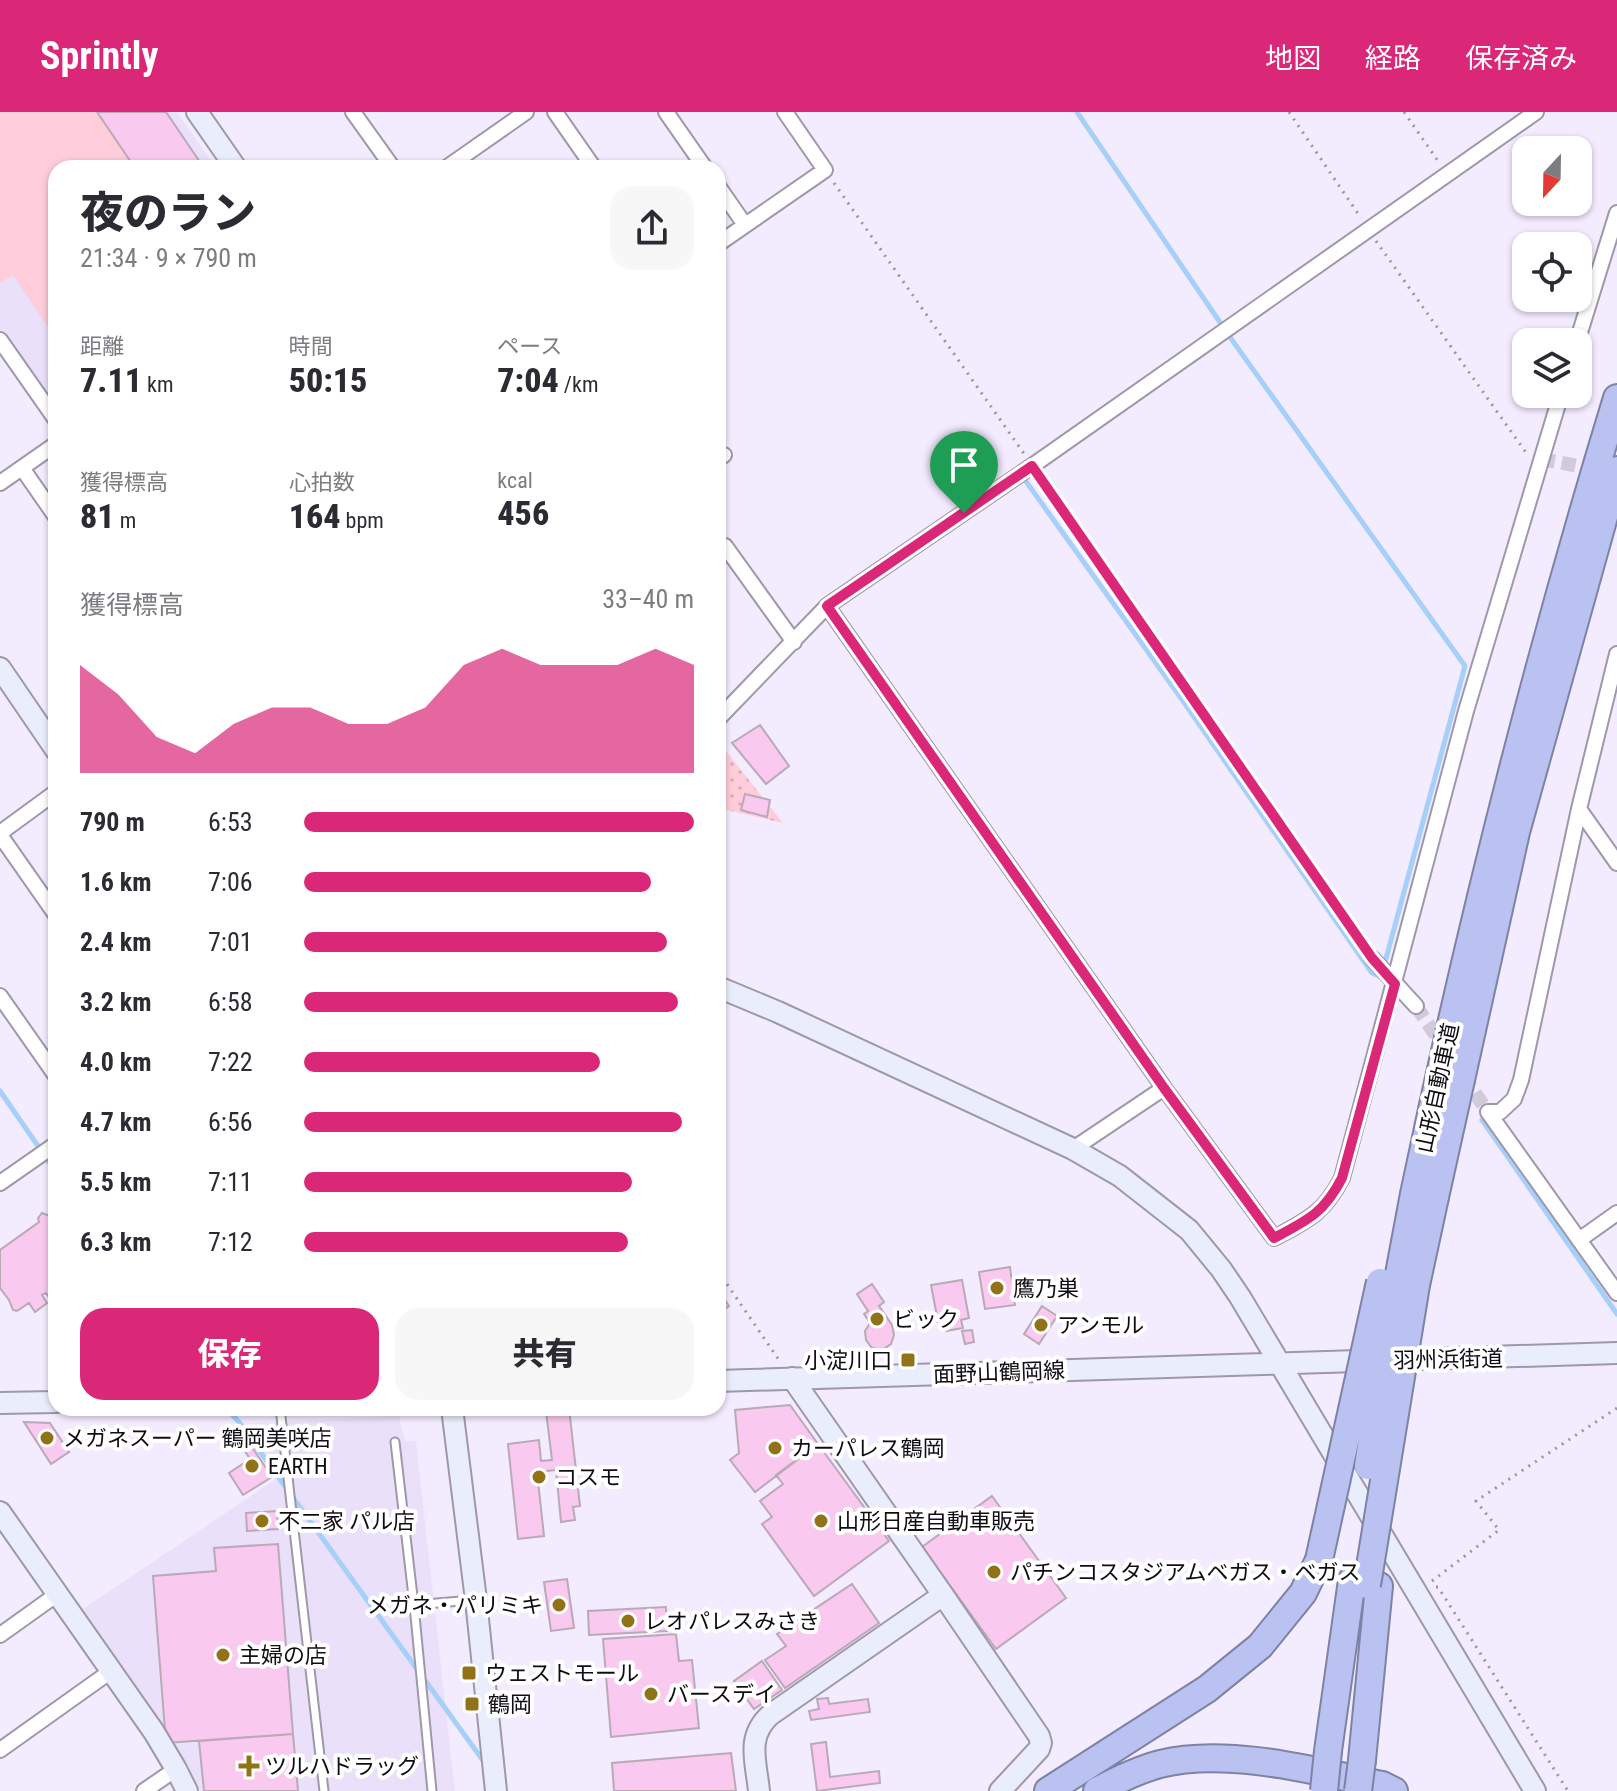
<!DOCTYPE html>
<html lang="ja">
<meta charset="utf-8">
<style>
:root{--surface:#fff;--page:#f7f7f7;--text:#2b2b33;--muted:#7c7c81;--accent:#db2777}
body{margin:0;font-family:"Roboto Condensed","Noto Sans JP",sans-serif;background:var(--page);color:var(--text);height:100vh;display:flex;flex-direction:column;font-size:30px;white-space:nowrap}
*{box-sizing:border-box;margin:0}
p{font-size:26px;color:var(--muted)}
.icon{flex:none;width:44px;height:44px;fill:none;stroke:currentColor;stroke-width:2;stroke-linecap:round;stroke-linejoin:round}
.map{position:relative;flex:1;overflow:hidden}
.side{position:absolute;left:48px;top:48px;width:678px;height:1256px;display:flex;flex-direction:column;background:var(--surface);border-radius:24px;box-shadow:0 2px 6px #0004}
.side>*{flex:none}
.needle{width:52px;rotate:202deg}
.tools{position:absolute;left:1512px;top:24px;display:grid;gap:16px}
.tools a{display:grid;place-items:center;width:80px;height:80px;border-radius:16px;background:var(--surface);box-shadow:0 2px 6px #0004;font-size:40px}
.pin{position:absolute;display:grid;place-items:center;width:68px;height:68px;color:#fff;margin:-82px -34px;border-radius:50% 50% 50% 0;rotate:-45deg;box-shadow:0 0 8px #0007}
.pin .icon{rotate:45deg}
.round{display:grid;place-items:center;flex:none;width:84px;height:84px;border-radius:24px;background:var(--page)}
.overview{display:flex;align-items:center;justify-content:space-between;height:136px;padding:0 32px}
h1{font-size:44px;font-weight:800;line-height:60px}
.metrics{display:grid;grid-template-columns:repeat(3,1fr);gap:12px;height:136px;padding:8px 32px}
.metrics div{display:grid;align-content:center}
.metrics b{font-size:34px;font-weight:800}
.metrics small{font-size:22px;font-weight:400}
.metrics p{font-size:22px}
.chart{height:224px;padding:16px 32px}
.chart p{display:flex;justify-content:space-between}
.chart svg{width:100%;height:144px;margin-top:8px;fill:var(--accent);opacity:.7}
.primary-button{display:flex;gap:16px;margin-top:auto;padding:16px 32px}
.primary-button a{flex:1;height:92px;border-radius:24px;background:var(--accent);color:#fff;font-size:32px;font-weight:800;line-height:92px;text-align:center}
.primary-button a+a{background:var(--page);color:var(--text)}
ul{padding:0 32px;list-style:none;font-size:26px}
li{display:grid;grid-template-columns:128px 96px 1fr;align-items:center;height:60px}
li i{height:20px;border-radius:10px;background:var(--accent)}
header{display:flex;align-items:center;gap:48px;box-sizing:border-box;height:112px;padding:0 40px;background:var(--accent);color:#fff}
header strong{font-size:38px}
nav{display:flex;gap:44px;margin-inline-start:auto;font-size:28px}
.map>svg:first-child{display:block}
.built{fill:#ebe0fa}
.park{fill:url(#park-dots)}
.pitch{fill:#fecdd9}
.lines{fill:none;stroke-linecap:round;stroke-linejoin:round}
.stream{stroke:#a6cff9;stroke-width:5}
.building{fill:#f9c9ef;stroke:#baa9b6;stroke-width:2}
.street-tunnel{stroke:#d1cadb;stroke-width:14;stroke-dasharray:14 7;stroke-linecap:butt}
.lane-casing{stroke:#9f98a9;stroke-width:11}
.street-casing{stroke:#9f98a9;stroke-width:18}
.secondary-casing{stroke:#9f98a9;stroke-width:24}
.highway-casing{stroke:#7e82a4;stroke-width:30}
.path{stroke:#9b95a3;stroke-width:3;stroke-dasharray:2 6;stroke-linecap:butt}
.lane{stroke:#fff;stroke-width:7}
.street{stroke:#fff;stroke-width:14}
.secondary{stroke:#eaedfb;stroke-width:20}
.highway{stroke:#bac2f2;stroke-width:26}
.highway-bridge-casing{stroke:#7e82a4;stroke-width:30;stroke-linecap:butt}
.highway-bridge{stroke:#bac2f2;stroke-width:26}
.route-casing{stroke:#fff;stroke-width:16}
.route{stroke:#db2777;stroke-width:10}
.poi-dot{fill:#927218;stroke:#fff;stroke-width:3}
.labels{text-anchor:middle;stroke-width:8;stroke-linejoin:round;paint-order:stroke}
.street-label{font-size:22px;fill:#0f0c12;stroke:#fff}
.poi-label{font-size:22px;fill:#0f0c12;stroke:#fff;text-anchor:start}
</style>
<header>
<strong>Sprintly</strong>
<nav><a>地図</a><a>経路</a><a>保存済み</a></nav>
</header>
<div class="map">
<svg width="1617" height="1679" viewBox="0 0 1617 1679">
<defs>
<pattern id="park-dots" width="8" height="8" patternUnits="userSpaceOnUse" patternTransform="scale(2)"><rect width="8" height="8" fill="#fecdd9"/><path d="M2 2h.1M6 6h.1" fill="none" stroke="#d8afb9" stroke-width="1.8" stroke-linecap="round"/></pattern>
</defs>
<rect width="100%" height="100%" fill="#f3ebfe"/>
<path class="built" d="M 0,0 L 177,0 L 216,56 L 56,56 L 56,298 L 0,219 Z
M 399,1304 L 405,1329 L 416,1329 L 455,1679 L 194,1679 L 77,1501 L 276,1367 L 241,1312 Z"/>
<path class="park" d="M 718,629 L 783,711 L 718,696 Z"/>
<path class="pitch" d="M 0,0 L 97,0 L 135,56 L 56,56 L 56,218 L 52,221 L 13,163 L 0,171 Z"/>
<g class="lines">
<path class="stream" d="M 1077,0 L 1232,228 L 1465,554 L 1384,854
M 1025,368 L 1183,589 L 1372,861 L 1383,866
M 0,979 L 56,1060
M 1482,1008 L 1617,1202
M 226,1296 L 239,1310 L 276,1362 L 487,1654"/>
</g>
<path class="building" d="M 97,0 L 166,0 L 204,56 L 135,56 Z
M 760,613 L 789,654 L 766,672 L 732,631 Z
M 745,682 L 770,688 L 767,705 L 741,698 Z
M 56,1100 L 56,1182 L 50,1187 L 46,1181 L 42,1183 L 47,1191 L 35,1200 L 29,1191 L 17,1199 L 13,1198 L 9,1188 L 0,1176 L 0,1138 L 39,1110 L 38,1106 L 42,1101 L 50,1104 Z
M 1010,1155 L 1015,1193 L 985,1197 L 979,1160 Z
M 962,1168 L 969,1206 L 961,1208 L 963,1216 L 946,1219 L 944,1209 L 938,1210 L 931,1173 Z
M 872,1172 L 884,1190 L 879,1194 L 892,1213 L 894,1223 L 891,1232 L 882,1238 L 872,1236 L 866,1228 L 865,1219 L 870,1211 L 864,1202 L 868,1199 L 857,1182 Z
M 718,1178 L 729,1194 L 718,1202 Z
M 1042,1194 L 1057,1204 L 1039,1232 L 1024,1222 Z
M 972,1218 L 974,1230 L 965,1232 L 962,1219 Z
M 790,1293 L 818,1332 L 755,1380 L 730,1348 L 739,1341 L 735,1298 Z
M 569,1296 L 580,1394 L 573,1395 L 575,1408 L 561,1410 L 556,1358 L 537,1360 L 544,1424 L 518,1427 L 508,1332 L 539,1328 L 541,1349 L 552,1348 L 546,1299 Z
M 24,1310 L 50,1311 L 69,1340 L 51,1352 Z
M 246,1326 L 272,1365 L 243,1383 L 229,1361 L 250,1347 L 239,1330 Z
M 818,1332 L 889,1429 L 814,1484 L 762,1412 L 772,1405 L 760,1389 L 783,1372 L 776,1363 Z
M 992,1384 L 1066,1486 L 996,1537 L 922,1435 Z
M 277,1399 L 278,1417 L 247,1419 L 246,1401 Z
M 278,1432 L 293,1622 L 166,1631 L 153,1464 L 216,1459 L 214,1436 Z
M 567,1467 L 574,1516 L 551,1519 L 544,1470 Z
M 852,1472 L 879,1511 L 785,1576 L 765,1548 L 786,1534 L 777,1522 Z
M 666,1495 L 667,1519 L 589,1523 L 588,1499 Z
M 676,1522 L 679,1549 L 692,1548 L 699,1616 L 611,1625 L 603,1527 Z
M 762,1549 L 782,1578 L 754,1597 L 734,1569 Z
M 828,1586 L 829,1592 L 868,1587 L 870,1600 L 811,1608 L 809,1599 L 819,1597 L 817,1587 Z
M 293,1622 L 298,1679 L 204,1679 L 199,1629 Z
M 826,1630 L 830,1665 L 879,1659 L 880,1671 L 817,1679 L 811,1632 Z
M 731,1641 L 736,1679 L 614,1679 L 612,1651 Z"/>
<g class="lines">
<path class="street-tunnel" d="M 1541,347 L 1601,358
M 1416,894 L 1445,937
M 1463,964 L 1488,1000"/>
<defs>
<path id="lane" d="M 280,1296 L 324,1679
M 395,1330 L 414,1493 L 432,1679
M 414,1493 L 472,1488"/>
<path id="street" d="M 353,0 L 393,56
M 555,0 L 594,56
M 666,0 L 705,56
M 446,56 L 526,0
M 718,74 L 745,113
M 718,132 L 825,58 L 785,0
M 0,228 L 56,308
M 1577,230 L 1617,101
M 718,347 L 724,343
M 22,356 L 56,405
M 0,371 L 56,332
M 718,435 L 725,434 L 794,530
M 827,494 L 1164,976
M 718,607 L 827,494 L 1032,354 L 1536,0
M 1579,697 L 1617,751
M 0,721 L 56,680
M 0,723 L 56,803
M 1372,846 L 1416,894
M 0,884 L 56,964
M 1488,1000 L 1500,1000 L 1514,987 L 1521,968 L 1579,697 L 1617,542
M 1488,1000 L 1617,1181
M 1073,1037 L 1164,976 L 1274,1126 C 1308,1108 1324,1101 1342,1066 L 1466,599 L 1561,282
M 0,1071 L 56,1032
M 1579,1128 L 1617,1101
M 0,1523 L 56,1483
M 0,1638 L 111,1559
M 144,1679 L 176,1657"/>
<path id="secondary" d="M 197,0 L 236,56
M 0,556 L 56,638
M 718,875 L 778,900 L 1073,1037 L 1120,1064 L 1189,1118 L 1221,1157 L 1240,1185 L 1535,1679
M 792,1266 L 943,1483
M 718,1269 L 1617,1241
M 0,1291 L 56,1290
M 452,1296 L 476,1488 L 496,1679
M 0,1400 L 154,1620 L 176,1657 L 187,1679
M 759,1679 C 756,1649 746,1625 770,1603 L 943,1483 L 1039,1624 L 1041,1631 L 1039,1637 L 1000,1679"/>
<path id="highway" d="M 1414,1082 C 1470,814 1537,548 1617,286
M 1435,1085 L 1516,720 L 1617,358
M 1328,1639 L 1352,1468
M 1362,1648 L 1379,1474
M 1048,1679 L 1207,1577 L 1260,1534 L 1303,1481 L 1319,1448
M 1097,1679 C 1117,1668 1138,1658 1160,1652 C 1227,1635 1316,1659 1382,1673 L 1394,1679"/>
</defs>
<use href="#lane" class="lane-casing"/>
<use href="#street" class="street-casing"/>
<use href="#secondary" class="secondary-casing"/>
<use href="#highway" class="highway-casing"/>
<path class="path" d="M 1289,0 L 1361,106
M 1404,0 L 1438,49
M 834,71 L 1025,343
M 1376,129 L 1527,342
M 1040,366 L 1363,834
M 718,1159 L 779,1248
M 1432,1469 L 1499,1418 L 1476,1389 L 1617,1296
M 1436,1475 L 1438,1475 L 1568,1679"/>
<use href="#lane" class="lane"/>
<use href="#street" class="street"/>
<use href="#secondary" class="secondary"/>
<use href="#highway" class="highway"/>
<defs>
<path id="highway-bridge" d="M 1368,1354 L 1387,1226 L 1414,1082
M 1319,1448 L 1380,1170
M 1367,1473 L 1416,1173 L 1435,1085
M 1324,1679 L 1328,1639
M 1358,1679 L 1362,1648"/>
</defs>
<use href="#highway-bridge" class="highway-bridge-casing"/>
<use href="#highway-bridge" class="highway-bridge"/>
</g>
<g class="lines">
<defs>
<path id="route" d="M 1032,354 L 1372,846 L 1395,872 L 1342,1066 C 1324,1101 1308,1108 1274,1126 L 1164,976 L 827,494 Z"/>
</defs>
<use href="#route" class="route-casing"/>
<use href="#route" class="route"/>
</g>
<g class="poi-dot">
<circle cx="997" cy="1176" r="8"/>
<circle cx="877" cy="1207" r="8"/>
<circle cx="1041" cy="1213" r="8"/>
<rect x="900" y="1240" width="16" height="16" rx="4"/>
<circle cx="47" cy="1326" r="8"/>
<circle cx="775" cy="1336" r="8"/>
<circle cx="252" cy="1354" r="8"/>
<circle cx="539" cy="1365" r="8"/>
<circle cx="262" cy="1409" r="8"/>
<circle cx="821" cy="1409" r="8"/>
<circle cx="994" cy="1460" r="8"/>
<circle cx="559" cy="1493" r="8"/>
<circle cx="628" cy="1509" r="8"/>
<circle cx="223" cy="1543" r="8"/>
<rect x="461" y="1553" width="16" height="16" rx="4"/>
<circle cx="651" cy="1582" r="8"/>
<rect x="464" y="1584" width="16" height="16" rx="4"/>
<path d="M245 1642h8v8h8v8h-8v8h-8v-8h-8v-8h8z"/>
</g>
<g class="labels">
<g class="street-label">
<text transform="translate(1437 976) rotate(-78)" y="8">山形自動車道</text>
<text transform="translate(1448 1247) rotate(-1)" y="8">羽州浜街道</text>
<text transform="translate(999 1260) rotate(-2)" y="8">面野山鶴岡線</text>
</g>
<g class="poi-label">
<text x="1013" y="1184">鷹乃巣</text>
<text x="893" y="1215">ビック</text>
<text x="1057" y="1221">アンモル</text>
<text x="892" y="1256" text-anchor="end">小淀川口</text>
<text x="63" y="1334">メガネスーパー 鶴岡美咲店</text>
<text x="791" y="1344">カーパレス鶴岡</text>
<text x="268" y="1362">EARTH</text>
<text x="555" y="1373">コスモ</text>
<text x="278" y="1417">不二家 パル店</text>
<text x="837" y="1417">山形日産自動車販売</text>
<text x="1010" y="1468">パチンコスタジアムベガス・ベガス</text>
<text x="543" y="1501" text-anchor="end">メガネ・パリミキ</text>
<text x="644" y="1517">レオパレスみさき</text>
<text x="239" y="1551">主婦の店</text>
<text x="485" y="1569">ウェストモール</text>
<text x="667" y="1590">バースデイ</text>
<text x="488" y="1600">鶴岡</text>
<text x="265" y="1662">ツルハドラッグ</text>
</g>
</g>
</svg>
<div class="tools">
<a><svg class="needle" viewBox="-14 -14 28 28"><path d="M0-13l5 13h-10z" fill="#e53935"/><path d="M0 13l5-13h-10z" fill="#7c7c81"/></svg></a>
<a><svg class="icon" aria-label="locate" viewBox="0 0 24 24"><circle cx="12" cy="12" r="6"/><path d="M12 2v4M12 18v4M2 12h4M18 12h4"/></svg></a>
<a><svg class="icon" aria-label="layers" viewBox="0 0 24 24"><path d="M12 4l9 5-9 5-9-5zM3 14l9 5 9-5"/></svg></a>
</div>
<div class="pin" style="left:964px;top:401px;background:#1e9e55"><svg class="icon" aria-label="arrive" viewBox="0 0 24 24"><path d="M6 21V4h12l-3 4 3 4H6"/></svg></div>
<section class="side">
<div class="overview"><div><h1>夜のラン</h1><p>21:34 · 9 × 790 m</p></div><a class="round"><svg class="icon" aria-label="share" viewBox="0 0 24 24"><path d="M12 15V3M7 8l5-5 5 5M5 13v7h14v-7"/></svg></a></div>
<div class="metrics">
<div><p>距離</p><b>7.11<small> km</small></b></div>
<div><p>時間</p><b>50:15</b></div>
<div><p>ペース</p><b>7:04<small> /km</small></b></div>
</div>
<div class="metrics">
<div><p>獲得標高</p><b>81<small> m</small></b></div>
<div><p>心拍数</p><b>164<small> bpm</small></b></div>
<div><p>kcal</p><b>456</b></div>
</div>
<div class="chart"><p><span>獲得標高</span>33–40 m</p>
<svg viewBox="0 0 160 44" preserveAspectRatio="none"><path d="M0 44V11L10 20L20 33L30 38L40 29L50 24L60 24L70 29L80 29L90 24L100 11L110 6L120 11L130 11L140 11L150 6L160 11V44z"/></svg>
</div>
<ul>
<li><b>790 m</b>6:53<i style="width:100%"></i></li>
<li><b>1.6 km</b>7:06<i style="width:89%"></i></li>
<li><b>2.4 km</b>7:01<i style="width:93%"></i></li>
<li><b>3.2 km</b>6:58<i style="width:96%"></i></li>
<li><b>4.0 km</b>7:22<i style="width:76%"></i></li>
<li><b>4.7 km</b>6:56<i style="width:97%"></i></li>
<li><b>5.5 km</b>7:11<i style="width:84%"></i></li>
<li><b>6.3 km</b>7:12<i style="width:83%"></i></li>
</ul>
<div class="primary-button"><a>保存</a><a>共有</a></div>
</section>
</div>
